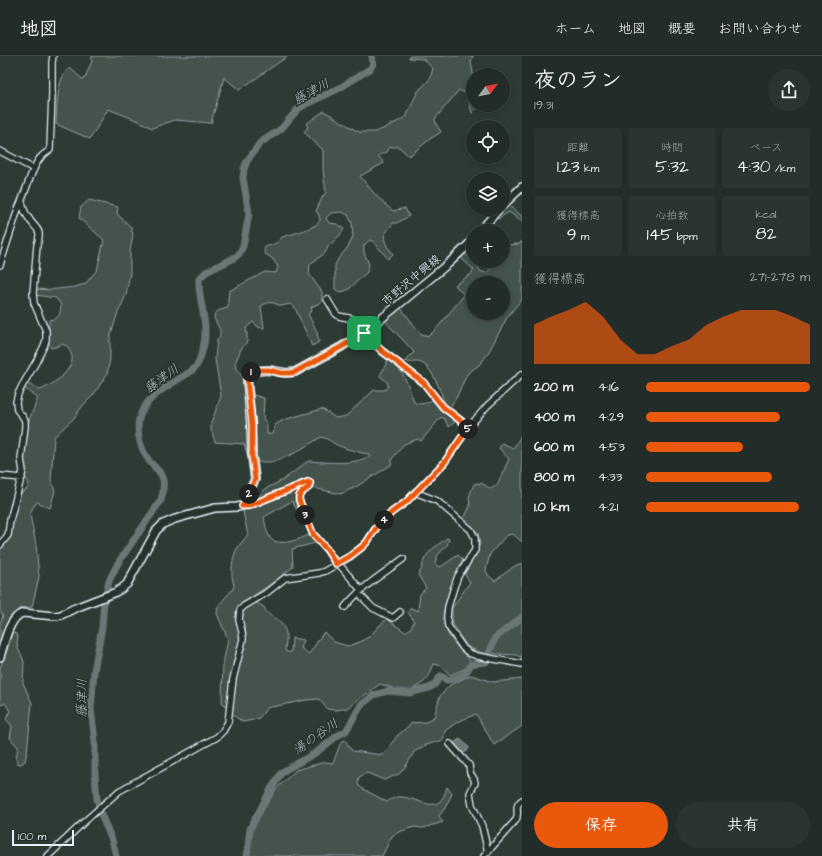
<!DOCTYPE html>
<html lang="ja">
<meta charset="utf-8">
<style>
:root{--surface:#222c28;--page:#2a3430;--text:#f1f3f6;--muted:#a2a7a8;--line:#3f4845;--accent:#ea580c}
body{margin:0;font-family:"Architects Daughter","Klee One",sans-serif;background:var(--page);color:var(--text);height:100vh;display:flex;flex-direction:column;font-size:15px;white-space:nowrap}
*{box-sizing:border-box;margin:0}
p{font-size:13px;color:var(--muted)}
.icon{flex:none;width:22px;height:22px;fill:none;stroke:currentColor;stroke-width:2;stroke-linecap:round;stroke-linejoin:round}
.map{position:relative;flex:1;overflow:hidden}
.details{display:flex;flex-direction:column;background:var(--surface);width:300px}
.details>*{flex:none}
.needle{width:26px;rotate:57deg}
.controls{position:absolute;left:466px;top:12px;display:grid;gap:8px}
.controls a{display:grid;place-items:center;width:44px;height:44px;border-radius:50%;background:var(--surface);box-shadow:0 2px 6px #0003,0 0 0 1px var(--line);font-size:20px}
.scale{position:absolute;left:12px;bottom:10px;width:62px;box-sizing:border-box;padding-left:4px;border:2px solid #e8f1f8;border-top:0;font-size:11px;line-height:14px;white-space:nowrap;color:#e8f1f8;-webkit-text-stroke:3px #26332d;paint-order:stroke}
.pin{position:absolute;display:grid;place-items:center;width:34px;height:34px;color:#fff;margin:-17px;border-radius:8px;box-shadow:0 2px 6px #0006}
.km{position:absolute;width:20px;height:20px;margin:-10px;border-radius:50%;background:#222;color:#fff;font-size:11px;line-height:20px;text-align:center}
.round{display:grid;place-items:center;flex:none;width:42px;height:42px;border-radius:21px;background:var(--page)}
.summary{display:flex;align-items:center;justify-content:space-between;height:68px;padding:0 12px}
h1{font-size:22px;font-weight:600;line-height:30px}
.stats{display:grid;grid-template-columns:repeat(3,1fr);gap:6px;height:68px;padding:4px 12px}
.stats div{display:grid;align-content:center;border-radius:4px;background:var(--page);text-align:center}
.stats b{font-size:17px;font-weight:600}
.stats small{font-size:11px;font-weight:400}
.stats p{font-size:11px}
.chart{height:112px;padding:8px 12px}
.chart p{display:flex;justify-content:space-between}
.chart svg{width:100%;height:72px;margin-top:4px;fill:var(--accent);opacity:.7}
.button{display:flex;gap:8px;margin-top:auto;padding:8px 12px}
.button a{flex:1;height:46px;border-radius:24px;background:var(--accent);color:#fff;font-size:16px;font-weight:600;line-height:46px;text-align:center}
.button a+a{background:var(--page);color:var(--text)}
ul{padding:0 12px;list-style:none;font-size:13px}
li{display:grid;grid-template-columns:64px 48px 1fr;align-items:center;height:30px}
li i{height:10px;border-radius:5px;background:var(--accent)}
header{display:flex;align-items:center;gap:24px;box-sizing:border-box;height:56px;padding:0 20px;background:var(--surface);border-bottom:1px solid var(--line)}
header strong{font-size:19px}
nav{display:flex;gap:22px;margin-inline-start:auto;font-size:14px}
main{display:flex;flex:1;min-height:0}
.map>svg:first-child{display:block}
.green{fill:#45524e;stroke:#96a2a3;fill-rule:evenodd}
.water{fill:#6b7775;stroke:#9da8a9}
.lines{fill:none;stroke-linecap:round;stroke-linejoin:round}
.river{stroke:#6b7775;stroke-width:7}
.minor-casing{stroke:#e8f1f8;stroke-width:8}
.major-casing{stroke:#e8f1f8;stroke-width:10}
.minor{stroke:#26332d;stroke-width:5.5}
.major{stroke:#26332d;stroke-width:7}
.route-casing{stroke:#fff;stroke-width:8}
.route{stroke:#ea580c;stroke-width:5}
.labels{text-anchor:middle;stroke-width:3;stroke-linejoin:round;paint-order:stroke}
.street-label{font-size:12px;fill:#e8f1f8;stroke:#26332d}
.water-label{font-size:13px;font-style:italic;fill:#b0babd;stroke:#26332d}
</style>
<header>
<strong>地図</strong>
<nav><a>ホーム</a><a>地図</a><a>概要</a><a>お問い合わせ</a></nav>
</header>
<main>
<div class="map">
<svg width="522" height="800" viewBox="0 0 522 800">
<rect width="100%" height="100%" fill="#2e3b35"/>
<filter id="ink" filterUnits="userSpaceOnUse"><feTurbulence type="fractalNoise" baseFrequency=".025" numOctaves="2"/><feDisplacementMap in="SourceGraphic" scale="8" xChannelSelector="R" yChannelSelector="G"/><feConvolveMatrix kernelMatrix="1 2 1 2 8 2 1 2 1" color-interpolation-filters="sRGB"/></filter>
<g filter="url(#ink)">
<path class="green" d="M 92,0 L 288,0 L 239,34 L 224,21 L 211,67 L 175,64 L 152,72 L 139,65 L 108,53 L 90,83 L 56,68 C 57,53 56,21 70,12 L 82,23 L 85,22 L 92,5 Z
M 410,0 L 473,0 L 471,6 L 473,17 L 473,49 L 480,49 L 472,57 L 467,38 L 459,34 L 435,63 L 436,68 L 441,76 L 430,83 L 409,100 L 399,91 L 390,91 L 387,96 L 379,99 L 379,101 L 384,107 L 360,120 C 370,133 380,145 393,155 L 405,152 L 409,160 L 397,167 L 393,167 L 385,178 L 384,181 L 385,185 L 387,190 L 393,198 L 388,203 L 374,186 L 370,184 L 364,189 L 364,197 L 369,208 L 367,216 L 349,233 L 345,235 L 339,236 L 335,233 L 335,209 L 338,203 L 348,191 L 353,181 L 352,167 L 348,159 L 342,156 L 331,157 L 326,162 L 329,167 L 337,168 L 344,173 L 340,179 L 328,191 L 325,197 L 310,208 L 309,218 L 322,236 L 322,246 L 311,251 L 312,255 L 308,258 L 317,276 L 319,286 L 312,290 L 295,252 L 290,248 L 281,250 C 272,246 270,245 261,250 L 264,272 L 258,271 L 253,266 L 246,272 L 247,279 L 247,286 L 241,293 L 235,307 L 236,313 L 244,322 L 245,337 L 257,340 L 264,342 L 263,363 L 267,367 L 267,378 L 273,378 L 275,369 L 283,364 L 322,353 L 336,362 L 346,360 L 374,334 L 385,334 L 388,330 L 387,326 L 380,320 L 388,304 C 390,306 394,307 396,310 C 404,316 411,336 414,346 C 420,350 426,347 433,344 L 446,357 L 457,364 L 449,371 L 446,366 L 445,363 L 441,361 L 421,385 L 418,383 L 404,388 L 392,403 L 391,409 L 354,432 L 351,433 L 341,438 L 318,433 L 314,430 L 312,425 L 310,424 L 304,426 L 305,431 L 295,441 L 305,462 L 304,464 L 302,463 L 292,445 L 264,461 C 265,467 266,475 269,480 C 274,492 300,484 308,479 L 313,483 L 315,487 L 292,493 L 293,511 L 268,530 L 253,540 L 255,546 L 264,551 C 266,556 268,558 273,561 C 288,570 287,579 285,595 L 290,597 L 291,595 L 292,582 L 304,584 L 301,592 L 309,598 L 324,576 L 334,586 L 348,590 L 360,586 L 370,580 L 379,570 L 387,563 L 405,576 L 411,572 L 414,565 L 408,556 L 411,552 L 418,555 L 420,538 L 426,532 L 418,519 C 422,513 422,511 424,504 C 429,494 438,489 447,482 L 449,483 L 447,489 L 437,500 L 435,507 L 438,511 L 442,510 L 458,499 L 463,504 C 457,516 442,550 443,562 C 443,565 445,568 445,571 C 450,585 461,595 471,605 L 467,612 L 450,619 L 442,610 L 434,608 L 429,620 L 424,626 L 410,635 L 395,633 L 380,628 L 347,652 L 337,654 L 327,653 L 319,643 L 306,644 L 267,652 L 258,663 L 243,666 L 233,659 L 222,646 L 223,608 L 228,583 L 217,558 L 218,550 L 233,533 L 234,529 C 230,520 232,499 238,491 C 241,487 245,483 248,478 L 247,475 L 243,455 L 250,452 L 265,433 L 283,424 L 308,405 C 329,406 351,410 370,400 L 369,398 C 360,397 343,392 335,388 C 330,385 327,382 321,381 L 293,398 L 272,406 L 257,406 L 255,401 L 248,401 L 244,388 L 215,386 L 211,373 L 211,367 L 221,340 L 215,303 L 217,284 L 220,280 L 220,274 L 214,262 L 215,257 L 220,254 L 228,252 L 228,243 L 229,235 L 265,216 L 276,217 L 278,211 L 273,203 L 264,197 L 265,191 C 272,189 278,188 282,181 C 289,179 320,171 320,164 C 320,161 318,157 316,155 L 323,140 L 326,137 L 323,114 L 323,94 L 304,76 L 308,71 L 306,68 L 324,55 L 357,75 L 360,76 L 374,76 L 383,73 L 406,61 L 418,35 L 430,23 L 433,12 L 423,3 L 409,2 Z
M 89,144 L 118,151 L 117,158 L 131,171 L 133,179 L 130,195 L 130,217 L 126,239 L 117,259 L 110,282 L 110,303 L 107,318 L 94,338 L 81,352 L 74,362 L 54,381 L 51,424 L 55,435 L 50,452 L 37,446 L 32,453 L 30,459 L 36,488 L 39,521 L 32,551 L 20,552 L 13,559 L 2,587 L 0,586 L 0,567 L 3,560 L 0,555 L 0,493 L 11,480 L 12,466 L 21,437 L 28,432 L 29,427 L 24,420 L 23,402 L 29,364 L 38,342 L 24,332 L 26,327 L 40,334 C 51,330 70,317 72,304 C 73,299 69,294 67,290 L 62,288 L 56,291 L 51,292 L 49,288 L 49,264 C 60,262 60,260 61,249 L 56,242 L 35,239 L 35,235 L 37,233 L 48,234 L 75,231 L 85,228 L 97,214 L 104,184 L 79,162 L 81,151 Z
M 508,149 L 522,160 L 522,166 L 509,156 L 498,163 L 497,160 L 504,152 Z
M 522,185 L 522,243 L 508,260 L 487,299 L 479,309 L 467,318 L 456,342 L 450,351 C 442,346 443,339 439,332 C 436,324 432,316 426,310 C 417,302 413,309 405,305 L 414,296 L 384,264 L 400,251 L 421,278 L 429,280 L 438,271 L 464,239 L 455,229 L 471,218 L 474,214 L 461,202 L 465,198 L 473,204 L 473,205 L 475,205 L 480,215 L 486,217 L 494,210 L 495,205 L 503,205 L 503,190 L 504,189 L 519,188 ZM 473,227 L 503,227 L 503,257 L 473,257 Z
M 522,377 L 522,486 L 513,478 L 508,479 L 504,482 L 490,498 L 486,514 L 488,519 L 495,525 L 513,511 L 522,507 L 522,602 L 516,599 L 482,597 L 468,591 L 459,579 L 452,566 L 452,552 L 470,526 L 465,518 L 480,488 L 478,477 L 464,463 L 470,450 L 469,441 L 474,428 L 481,427 L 491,433 L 497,429 L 509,403 L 499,392 L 502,387 L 513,392 L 517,387 Z
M 13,577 L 17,578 L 18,582 L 17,587 L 18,593 L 21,598 L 24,606 L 23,627 L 32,647 L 27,696 L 25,705 L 21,708 L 17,707 L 16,702 L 18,691 L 10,682 L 12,670 L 6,663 L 10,655 L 5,647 L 1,649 L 0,648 L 0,612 L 6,597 L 11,580 Z
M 471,619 L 493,626 L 522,623 L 522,670 L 494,689 L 476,658 L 457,666 L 445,675 L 443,684 L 426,689 L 414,696 L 406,710 L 399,718 L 384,724 L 367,717 L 359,721 L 358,729 L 363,733 L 387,746 C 391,743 396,740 401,741 C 421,742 439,762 447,731 L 452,738 L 445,752 L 439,760 L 443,766 L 423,772 L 414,771 L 399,776 L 392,780 L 382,800 L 248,800 L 252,773 L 276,733 L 296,714 L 325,706 L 333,707 L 341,686 L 345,684 L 352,695 L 383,699 L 397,680 L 412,667 L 426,666 L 434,661 L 440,640 L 450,629 Z"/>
<path class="water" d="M 460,683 C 462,685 468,690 469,692 L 467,695 L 462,698 L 454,689 L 455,686 Z"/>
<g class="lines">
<path class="river" d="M 116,800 L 112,784 L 102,761 L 97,743 L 95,720 L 95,685 L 91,653 L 94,615 L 102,571 L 104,546 L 109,525 L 118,507 L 161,444 C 163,437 165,428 162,420 C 159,415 154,410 150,406 C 141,394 136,378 139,363 C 144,342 165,332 182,321 C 189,317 196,313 199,305 C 202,297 205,286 205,278 C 206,260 198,242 199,223 L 206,216 L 234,202 L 239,198 L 243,190 L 249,158 L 243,122 L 244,113 L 247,105 L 260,87 L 281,73 L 298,53 L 306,48 L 338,33 L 370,13 L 373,8 L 372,0
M 247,800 L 250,773 L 271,733 L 282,716 L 317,696 L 337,680 L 346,675 L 361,649 L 374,639 L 388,635 L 410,637 L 417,635 L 429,632 L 434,629 L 441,620 L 447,624 L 449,624 C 460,620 466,620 471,608 L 486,606 L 495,582 L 522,561"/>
<defs>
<path id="minor" d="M 0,95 L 34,113
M 0,209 L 18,153 C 25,139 32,109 42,100 C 44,98 47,96 50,94 L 52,37 L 52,6 L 53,0
M 327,243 L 336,258 L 339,260 L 353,263 L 373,287 L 382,295 L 423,326 L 443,351 L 469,371
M 0,420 L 22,422
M 415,436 L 430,442 L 437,445 L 471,474 L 475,482 L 475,494 L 458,520 L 454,531 L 448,551 L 447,562 L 448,570 L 463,592 L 469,597 L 477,600 L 522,608
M 242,450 L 248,450 L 308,426 L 310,427 L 309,431 C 304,435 298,437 299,444 L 313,478 L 327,494 L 336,508
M 0,489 L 8,479 L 10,464 L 23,415 L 21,403 L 25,371 L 25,365 L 23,361 L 17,354 L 16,346 L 18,338 L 22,330 L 36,306 L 44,290 L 46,284 L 46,275 L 34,247 L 33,237 L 37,189 C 43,171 35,174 28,161 C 25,157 23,151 22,146
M 338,507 L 361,534
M 358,537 L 373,552 L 393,562 L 400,556
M 345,551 C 361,531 383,518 403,503
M 450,688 L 466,706 L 469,709 L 470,717 L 474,723 L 475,727 L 470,737 L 472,749 L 482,770 L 488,796
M 48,800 L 85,765 L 119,735 L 217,681 L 223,675 L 228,666 L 233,623 L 243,583 L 242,576 L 239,564 L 240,554 L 244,550 L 266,537 L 285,522 L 319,517 L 325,515 L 351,500 L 362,491 L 367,486 L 376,472 L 392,456 L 406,446 L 444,407 L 469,371 L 487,350 L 522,318
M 484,800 L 516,764 C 520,756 513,750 522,744"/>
<path id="major" d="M 503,149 L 522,131
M 480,175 L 499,153
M 0,601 C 4,588 9,561 23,557 L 55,560 L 61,559 L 75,552 L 114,537 L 121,533 L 127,528 L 156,475 L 163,468 L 175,463 L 215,452 L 237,451 L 242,450 L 244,448 L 255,423 L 252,399 L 251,369 L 247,323 L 249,317 L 255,315 L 269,314 L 286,317 L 295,316 L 341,291 L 364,277 L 449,207 L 468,189 L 473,183"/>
</defs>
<use href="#minor" class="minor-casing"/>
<use href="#major" class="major-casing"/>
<use href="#minor" class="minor"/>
<use href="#major" class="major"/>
</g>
</g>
<g class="lines" filter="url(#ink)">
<defs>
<path id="route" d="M 364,277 L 382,295 L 423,326 L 443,351 L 469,371 L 444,407 L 406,446 L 392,456 L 376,472 L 367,486 L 362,491 L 350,500 L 336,508 L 327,494 L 313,478 L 299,444 C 298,437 304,435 309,431 L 310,427 L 308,426 L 248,450 L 242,450 L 244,448 L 255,423 L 252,400 L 252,369 L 247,323 L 249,317 L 255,314 L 269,314 L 281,317 L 290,317 L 295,316 L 341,291 Z"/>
</defs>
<use href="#route" class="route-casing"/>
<use href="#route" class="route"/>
</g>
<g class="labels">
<g class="street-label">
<text transform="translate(411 224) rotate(-40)" y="4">市野沢中興線</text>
</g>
<g class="water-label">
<text transform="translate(311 35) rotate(-29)" y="5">藤津川</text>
<text transform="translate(161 322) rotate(-36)" y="5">藤津川</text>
<text transform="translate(81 642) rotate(-89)" y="5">藤津川</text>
<text transform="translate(315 680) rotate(-35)" y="5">湯の谷川</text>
</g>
</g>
</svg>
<div class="controls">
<a><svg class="needle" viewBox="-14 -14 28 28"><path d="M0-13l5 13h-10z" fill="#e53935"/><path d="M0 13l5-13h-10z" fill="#a2a7a8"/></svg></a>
<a><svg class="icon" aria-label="locate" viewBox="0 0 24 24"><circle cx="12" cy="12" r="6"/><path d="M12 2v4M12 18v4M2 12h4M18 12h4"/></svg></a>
<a><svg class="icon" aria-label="layers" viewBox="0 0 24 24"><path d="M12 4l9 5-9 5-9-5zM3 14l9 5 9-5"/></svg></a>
<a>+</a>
<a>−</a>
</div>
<div class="scale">100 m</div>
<div class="pin" style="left:364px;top:277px;background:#1e9e55"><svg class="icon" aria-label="arrive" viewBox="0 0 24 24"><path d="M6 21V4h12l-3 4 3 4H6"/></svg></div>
<b class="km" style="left:251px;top:316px">1</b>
<b class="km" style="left:249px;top:438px">2</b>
<b class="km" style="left:305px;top:459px">3</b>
<b class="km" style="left:384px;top:464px">4</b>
<b class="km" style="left:468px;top:373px">5</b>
</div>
<section class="details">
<div class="summary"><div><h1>夜のラン</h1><p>19:31</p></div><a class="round"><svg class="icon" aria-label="share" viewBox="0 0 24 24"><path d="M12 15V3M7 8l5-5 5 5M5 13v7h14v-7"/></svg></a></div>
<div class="stats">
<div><p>距離</p><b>1.23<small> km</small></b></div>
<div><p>時間</p><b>5:32</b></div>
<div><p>ペース</p><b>4:30<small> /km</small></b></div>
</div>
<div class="stats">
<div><p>獲得標高</p><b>9<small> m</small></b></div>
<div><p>心拍数</p><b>145<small> bpm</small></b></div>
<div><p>kcal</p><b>82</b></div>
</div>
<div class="chart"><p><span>獲得標高</span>271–278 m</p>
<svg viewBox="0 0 160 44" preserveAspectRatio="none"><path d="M0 44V20L10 15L20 11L30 6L40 15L50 29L60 38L70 38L80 33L90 29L100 20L110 15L120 11L130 11L140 11L150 15L160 20V44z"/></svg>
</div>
<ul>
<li><b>200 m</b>4:16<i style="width:100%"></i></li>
<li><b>400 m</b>4:29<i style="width:82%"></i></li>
<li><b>600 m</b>4:53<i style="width:59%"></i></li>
<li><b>800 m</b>4:33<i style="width:77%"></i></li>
<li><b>1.0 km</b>4:21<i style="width:93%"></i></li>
</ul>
<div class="button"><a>保存</a><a>共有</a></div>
</section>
</main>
